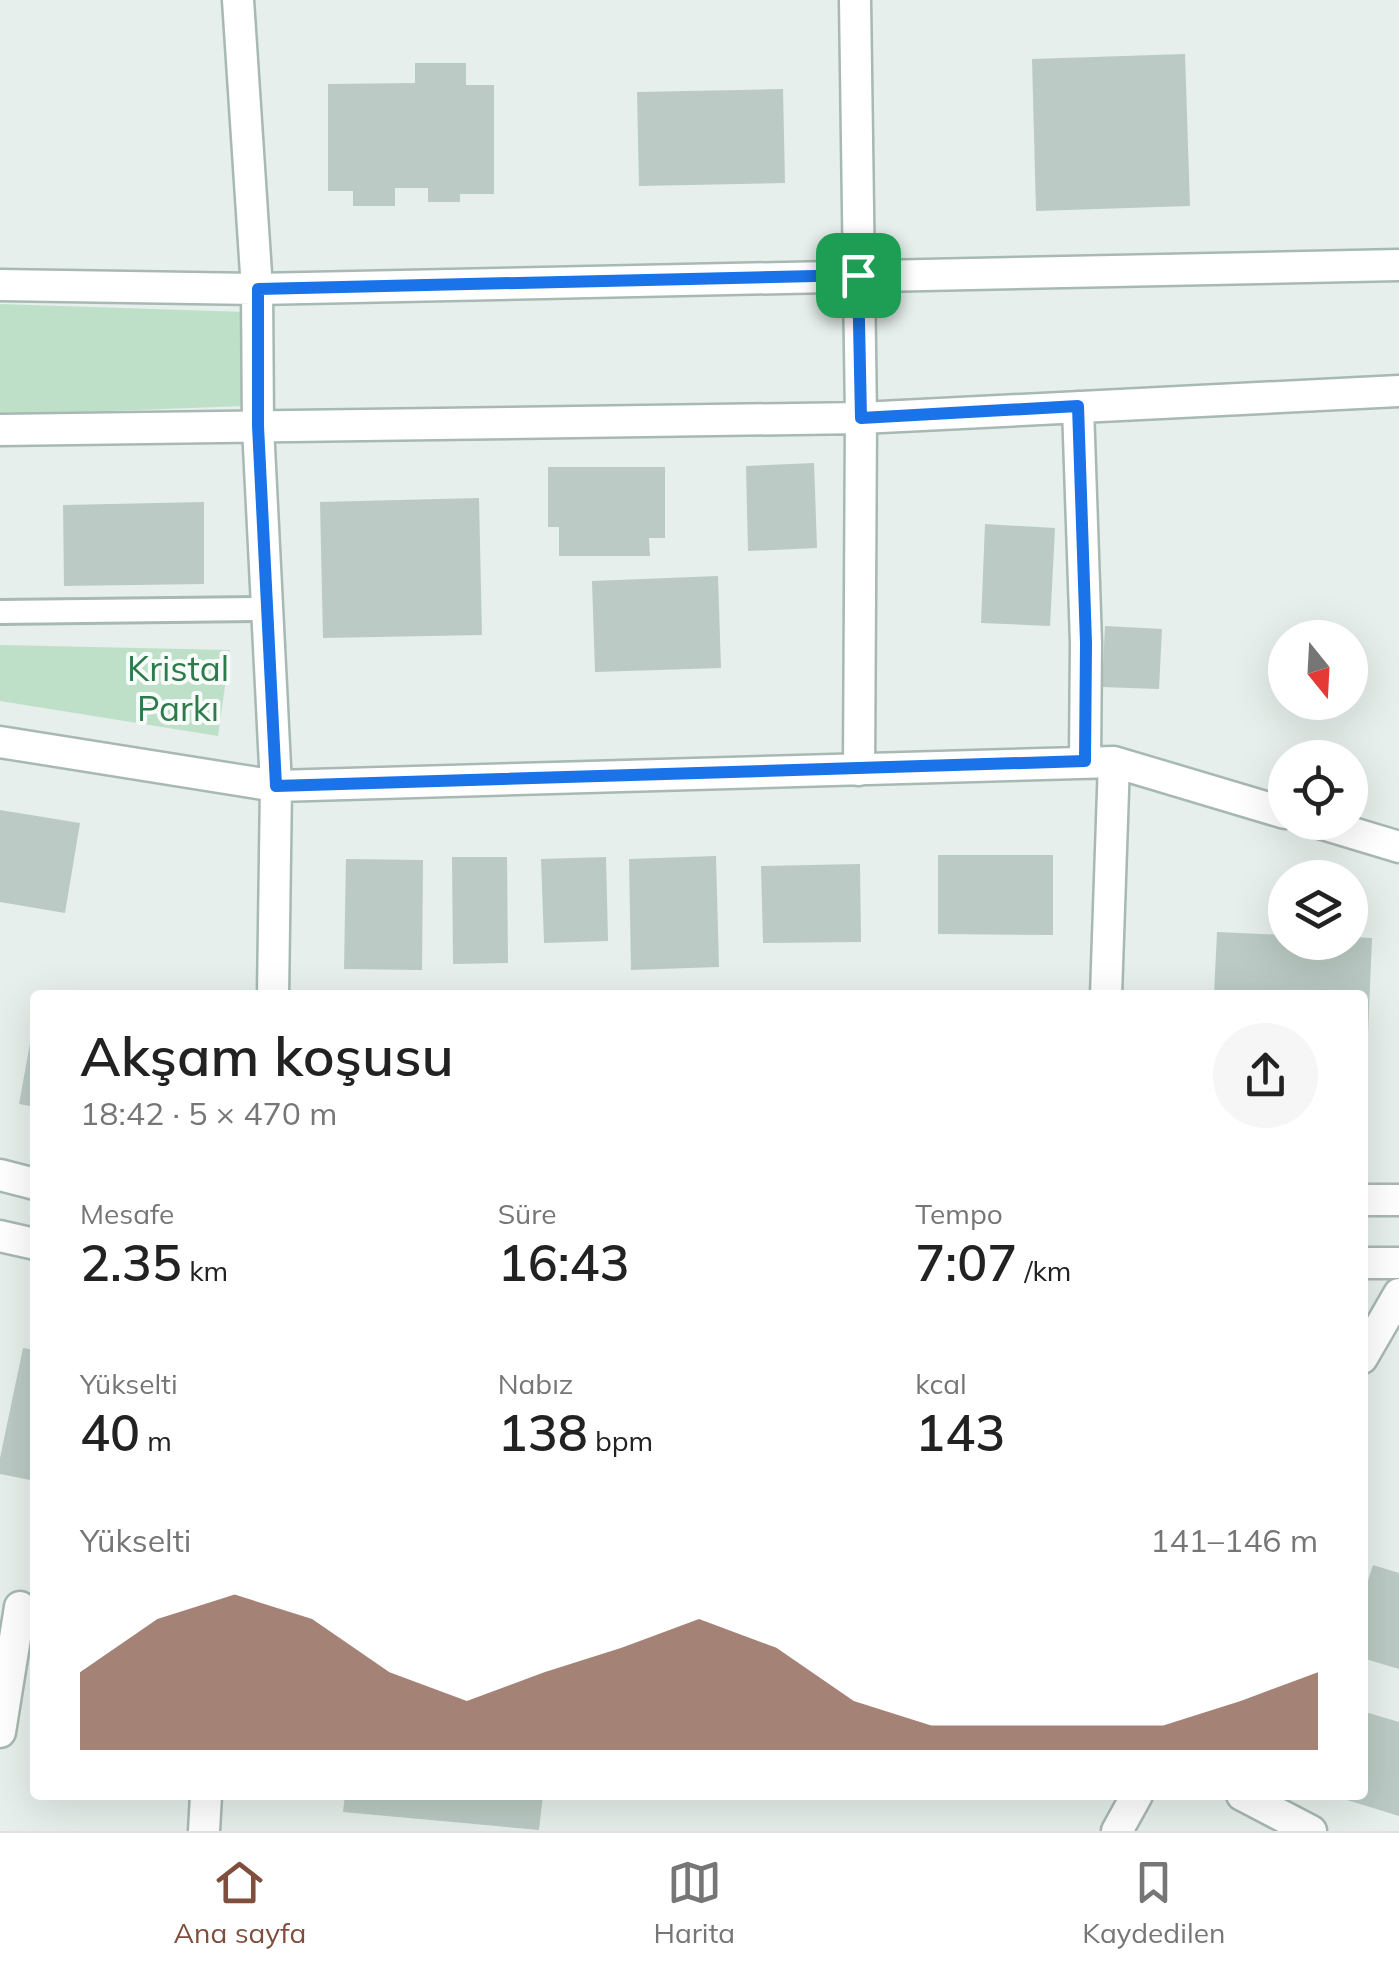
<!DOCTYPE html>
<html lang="tr">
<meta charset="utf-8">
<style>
:root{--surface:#fff;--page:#f6f6f6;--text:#222;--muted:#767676;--line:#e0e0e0;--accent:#804e3d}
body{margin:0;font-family:Mulish,sans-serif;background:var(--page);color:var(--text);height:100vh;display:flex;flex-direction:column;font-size:38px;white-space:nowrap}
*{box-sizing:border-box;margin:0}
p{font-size:32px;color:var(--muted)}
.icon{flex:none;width:55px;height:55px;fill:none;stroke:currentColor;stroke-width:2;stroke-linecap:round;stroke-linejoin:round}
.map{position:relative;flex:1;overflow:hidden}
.sheet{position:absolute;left:30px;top:990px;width:1338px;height:810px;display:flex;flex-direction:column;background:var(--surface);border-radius:10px;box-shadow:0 10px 40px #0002}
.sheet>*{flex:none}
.needle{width:65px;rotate:162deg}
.tools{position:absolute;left:1268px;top:620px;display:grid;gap:20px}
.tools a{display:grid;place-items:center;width:100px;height:100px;border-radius:50%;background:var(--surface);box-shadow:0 10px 40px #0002;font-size:50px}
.pin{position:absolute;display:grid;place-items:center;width:85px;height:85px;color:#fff;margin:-42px;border-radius:20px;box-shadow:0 5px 15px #0006}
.round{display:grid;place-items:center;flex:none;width:105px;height:105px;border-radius:52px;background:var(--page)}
.summary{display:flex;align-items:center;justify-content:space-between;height:170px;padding:0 50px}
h1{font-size:55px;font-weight:600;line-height:75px}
.stats{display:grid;grid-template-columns:repeat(3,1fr);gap:15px;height:170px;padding:10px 50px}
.stats div{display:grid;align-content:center}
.stats b{font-size:50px;font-weight:600}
.stats small{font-size:28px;font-weight:400}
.stats p{font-size:28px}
.chart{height:280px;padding:20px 50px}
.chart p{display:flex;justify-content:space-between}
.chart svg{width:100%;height:180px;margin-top:10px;fill:var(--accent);opacity:.7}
.tab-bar{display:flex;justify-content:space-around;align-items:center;height:140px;border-top:2px solid var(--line);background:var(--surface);font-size:28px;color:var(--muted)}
.tab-bar a{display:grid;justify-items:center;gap:5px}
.tab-bar .on{color:var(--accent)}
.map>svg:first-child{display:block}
.green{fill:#bfe0c8}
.building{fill:#bbcac4}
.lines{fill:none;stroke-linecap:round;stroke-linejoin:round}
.service-casing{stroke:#a8b8b2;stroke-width:28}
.minor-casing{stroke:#a8b8b2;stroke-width:35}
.tertiary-casing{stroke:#a8b8b2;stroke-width:35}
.service{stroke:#fff;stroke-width:22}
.minor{stroke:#fff;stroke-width:30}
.tertiary{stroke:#fff;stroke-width:30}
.route-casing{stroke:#fff;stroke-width:20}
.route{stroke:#1a73e8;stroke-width:12}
.labels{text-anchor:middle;stroke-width:8;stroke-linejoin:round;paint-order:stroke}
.park-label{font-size:35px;fill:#2d7a4b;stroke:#f7fbf9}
</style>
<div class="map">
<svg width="1399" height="1831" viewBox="0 0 1399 1831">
<rect width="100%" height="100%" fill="#e6efeb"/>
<path class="green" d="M 0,304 L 246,312 L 245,406 L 0,415 Z
M 0,645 L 230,650 L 218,736 L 0,701 Z"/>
<path class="building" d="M 1185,54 L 1190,206 L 1036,211 L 1032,59 Z
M 415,63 L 466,63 L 466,85 L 494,85 L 494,194 L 460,194 L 460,202 L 428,202 L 428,188 L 395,188 L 395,206 L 353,206 L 353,191 L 328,191 L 328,84 L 415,83 Z
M 783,89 L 785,183 L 639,186 L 637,92 Z
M 814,463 L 817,548 L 748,551 L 746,466 Z
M 548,467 L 665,467 L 665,538 L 649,538 L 650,556 L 559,556 L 559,527 L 548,527 Z
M 479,498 L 482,635 L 323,638 L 320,502 Z
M 204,502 L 204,584 L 64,586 L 63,505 Z
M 985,524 L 1055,528 L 1050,626 L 981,623 Z
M 718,576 L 721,668 L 595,672 L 592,581 Z
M 1105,626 L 1162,629 L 1159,689 L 1102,687 Z
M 0,810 L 80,823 L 65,913 L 0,902 Z
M 938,855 L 1053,855 L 1053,935 L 938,934 Z
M 716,856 L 719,967 L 631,970 L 629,859 Z
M 452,857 L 507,857 L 508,963 L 453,964 Z
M 606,857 L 608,941 L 544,943 L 541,859 Z
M 346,859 L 423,860 L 422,970 L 344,969 Z
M 860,864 L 861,942 L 763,943 L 761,866 Z
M 1217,932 L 1285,935 L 1285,942 L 1350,942 L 1350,937 L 1372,938 L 1368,1034 L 1362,1033 L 1362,995 L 1214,995 Z
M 33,1027 L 35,1027 L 35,1107 L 19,1104 Z
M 23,1348 L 35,1350 L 35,1481 L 0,1474 L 0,1458 Z
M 1373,1565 L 1399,1573 L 1399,1669 L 1362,1658 L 1362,1599 Z
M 1362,1711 L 1399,1722 L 1399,1816 L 1334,1796 L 1362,1795 Z
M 345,1795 L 543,1795 L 539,1830 L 343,1812 Z"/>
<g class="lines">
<defs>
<path id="service" d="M 0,612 L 267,609"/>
<path id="minor" d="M 238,0 L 257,289 L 258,427 L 276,786 L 273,995
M 855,0 L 861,418 L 859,770
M 0,285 L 257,289 L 1399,265
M 1078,407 L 1086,643 L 1085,761
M 0,430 L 861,418 L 1399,391
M 0,742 L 276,786 L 1114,762 L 1285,813
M 1316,822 L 1399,847
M 1106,995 L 1114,762
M 1362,1358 L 1399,1294
M 0,1732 L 20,1607
M 1242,1795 L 1311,1831
M 204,1831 L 206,1795
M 1117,1831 L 1137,1795"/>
<path id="tertiary" d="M 0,1175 L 35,1184
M 1362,1200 L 1399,1200
M 0,1236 L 35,1244
M 1362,1263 L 1399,1263"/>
</defs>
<use href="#service" class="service-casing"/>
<use href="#minor" class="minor-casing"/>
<use href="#tertiary" class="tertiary-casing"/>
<use href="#service" class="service"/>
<use href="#minor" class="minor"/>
<use href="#tertiary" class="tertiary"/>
</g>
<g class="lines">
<defs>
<path id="route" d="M 858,275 L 861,418 L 1078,406 L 1086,643 L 1085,761 L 276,786 L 258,426 L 258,289 Z"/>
</defs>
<use href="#route" class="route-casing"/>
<use href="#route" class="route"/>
</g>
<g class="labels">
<g class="park-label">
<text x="178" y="681">Kristal<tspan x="178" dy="40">Parkı</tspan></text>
</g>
</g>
</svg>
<div class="tools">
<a><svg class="needle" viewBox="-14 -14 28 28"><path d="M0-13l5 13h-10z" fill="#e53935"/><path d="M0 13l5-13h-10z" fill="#767676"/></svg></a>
<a><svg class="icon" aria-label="locate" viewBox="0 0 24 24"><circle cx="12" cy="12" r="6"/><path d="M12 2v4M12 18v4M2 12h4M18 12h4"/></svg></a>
<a><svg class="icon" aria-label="layers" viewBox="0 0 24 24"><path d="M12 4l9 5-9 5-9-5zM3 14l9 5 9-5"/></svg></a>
</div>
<div class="pin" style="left:858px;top:275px;background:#1e9e55"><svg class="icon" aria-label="arrive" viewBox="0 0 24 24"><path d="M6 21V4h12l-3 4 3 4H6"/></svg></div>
<section class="sheet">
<div class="summary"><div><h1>Akşam koşusu</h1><p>18:42 · 5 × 470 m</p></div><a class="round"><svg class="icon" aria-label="share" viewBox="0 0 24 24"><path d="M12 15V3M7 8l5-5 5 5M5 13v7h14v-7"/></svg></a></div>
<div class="stats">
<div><p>Mesafe</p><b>2.35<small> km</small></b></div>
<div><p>Süre</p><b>16:43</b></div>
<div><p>Tempo</p><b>7:07<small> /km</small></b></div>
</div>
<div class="stats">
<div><p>Yükselti</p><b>40<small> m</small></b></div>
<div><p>Nabız</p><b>138<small> bpm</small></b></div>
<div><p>kcal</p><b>143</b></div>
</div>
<div class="chart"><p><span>Yükselti</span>141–146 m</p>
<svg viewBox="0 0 160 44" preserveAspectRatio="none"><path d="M0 44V25L10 12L20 6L30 12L40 25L50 32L60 25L70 19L80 12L90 19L100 32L110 38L120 38L130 38L140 38L150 32L160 25V44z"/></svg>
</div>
</section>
</div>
<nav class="tab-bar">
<a class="on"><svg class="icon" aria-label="home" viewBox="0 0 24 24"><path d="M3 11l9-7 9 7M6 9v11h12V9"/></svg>Ana sayfa</a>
<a><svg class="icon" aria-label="map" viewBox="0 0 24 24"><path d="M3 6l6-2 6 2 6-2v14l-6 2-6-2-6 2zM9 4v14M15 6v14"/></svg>Harita</a>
<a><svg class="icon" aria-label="saved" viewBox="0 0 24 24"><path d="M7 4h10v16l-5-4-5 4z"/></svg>Kaydedilen</a>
</nav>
